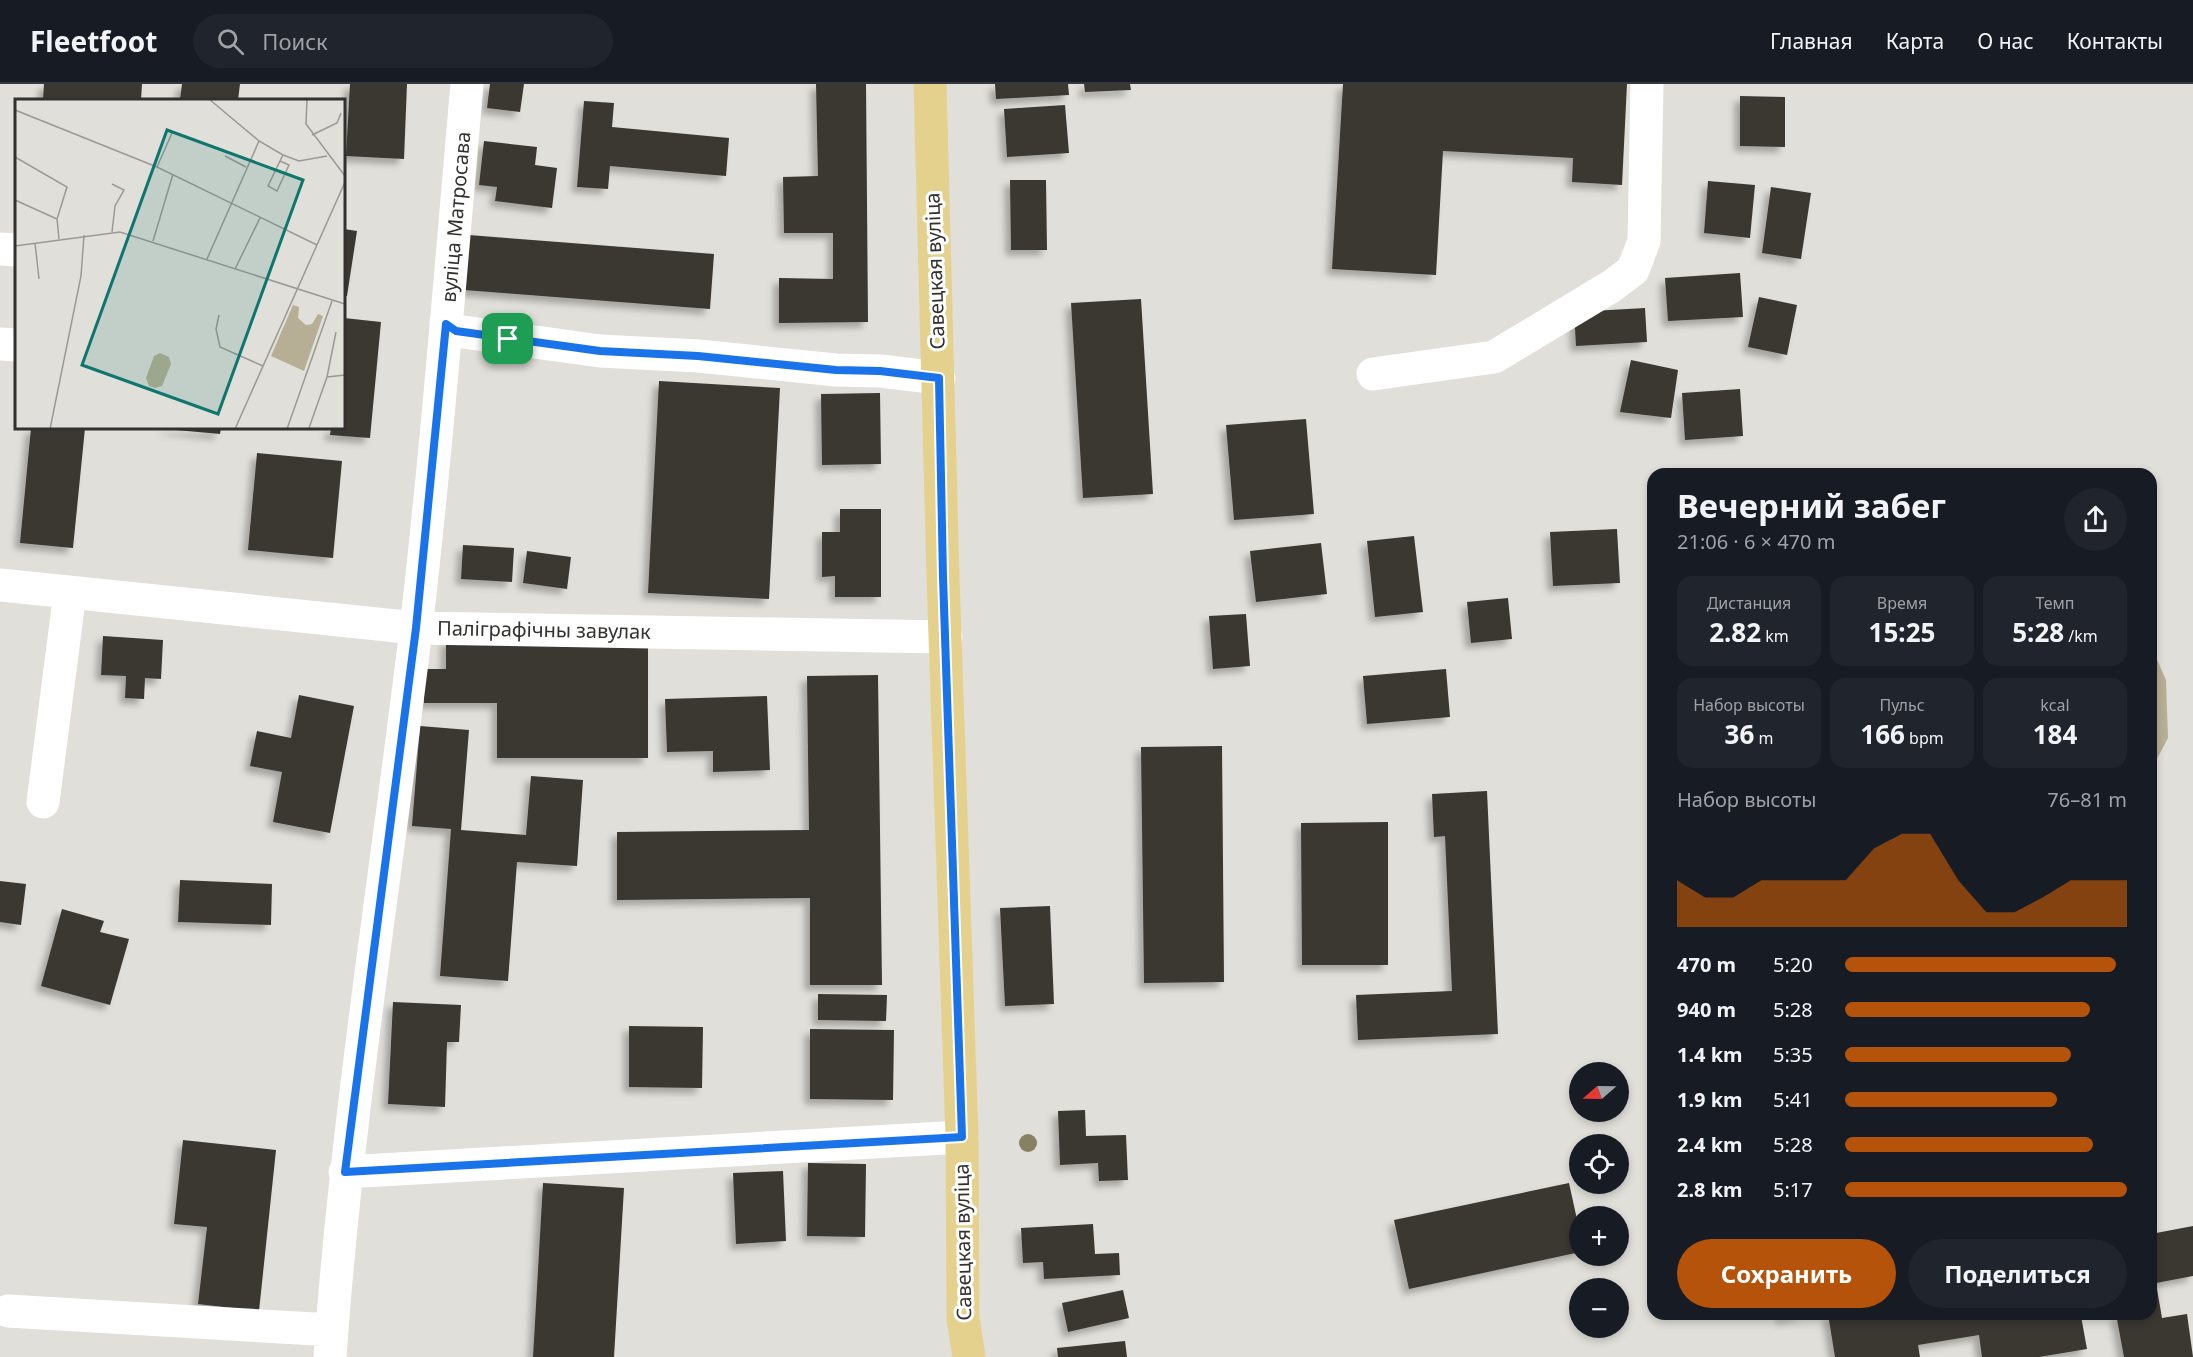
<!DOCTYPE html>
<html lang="ru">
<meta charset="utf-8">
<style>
:root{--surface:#171b24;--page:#20242c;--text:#f1f3f6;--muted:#9ea1a6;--line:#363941;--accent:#b45309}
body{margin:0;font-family:"Noto Sans",sans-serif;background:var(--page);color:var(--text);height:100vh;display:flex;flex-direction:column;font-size:22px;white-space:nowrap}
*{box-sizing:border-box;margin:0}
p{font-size:20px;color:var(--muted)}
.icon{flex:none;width:33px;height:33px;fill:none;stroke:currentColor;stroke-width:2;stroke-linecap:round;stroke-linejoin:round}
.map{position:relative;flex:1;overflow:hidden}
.side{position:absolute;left:1647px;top:384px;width:510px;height:852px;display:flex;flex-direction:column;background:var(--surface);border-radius:18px;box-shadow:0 3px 9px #0003}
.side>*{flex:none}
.needle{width:39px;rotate:250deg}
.fabs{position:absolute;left:1569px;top:978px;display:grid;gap:12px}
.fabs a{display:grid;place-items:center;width:60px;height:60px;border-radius:50%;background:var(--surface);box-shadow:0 3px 9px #0003;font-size:30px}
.pin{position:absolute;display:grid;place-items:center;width:51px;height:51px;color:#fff;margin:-26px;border-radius:12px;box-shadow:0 3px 9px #0006}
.round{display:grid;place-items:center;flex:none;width:63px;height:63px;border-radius:32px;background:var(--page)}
.headline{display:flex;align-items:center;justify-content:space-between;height:102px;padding:0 30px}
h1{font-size:33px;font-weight:700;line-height:45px}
.stats{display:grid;grid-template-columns:repeat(3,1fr);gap:9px;height:102px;padding:6px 30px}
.stats div{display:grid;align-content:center;border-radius:15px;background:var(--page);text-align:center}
.stats b{font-size:26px;font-weight:700}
.stats small{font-size:16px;font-weight:400}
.stats p{font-size:16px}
.chart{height:168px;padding:12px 30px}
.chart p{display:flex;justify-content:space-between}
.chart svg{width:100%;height:108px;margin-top:6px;fill:var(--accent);opacity:.7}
.primary-button{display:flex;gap:12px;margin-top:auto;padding:12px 30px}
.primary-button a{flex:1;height:69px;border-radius:36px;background:var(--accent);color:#fff;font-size:24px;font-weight:700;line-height:69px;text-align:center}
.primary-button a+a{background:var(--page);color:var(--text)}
ul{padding:0 30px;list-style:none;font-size:20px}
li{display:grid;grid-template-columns:96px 72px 1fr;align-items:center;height:45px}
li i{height:15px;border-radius:8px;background:var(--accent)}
header{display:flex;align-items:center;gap:36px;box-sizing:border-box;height:84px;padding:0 30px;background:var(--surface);border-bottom:2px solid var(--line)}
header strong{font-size:28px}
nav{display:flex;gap:33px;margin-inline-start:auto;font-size:21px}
.search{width:420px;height:54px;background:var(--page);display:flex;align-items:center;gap:15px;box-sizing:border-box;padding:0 21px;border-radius:33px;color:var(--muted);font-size:22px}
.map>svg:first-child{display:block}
.green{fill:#b7af95}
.building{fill:#3a3833;filter:url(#shadow)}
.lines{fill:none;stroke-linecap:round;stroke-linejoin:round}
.minor{stroke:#fff;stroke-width:33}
.major{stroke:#e5d18e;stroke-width:33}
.tree{fill:#888062}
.route-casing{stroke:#fff;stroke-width:12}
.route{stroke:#1a73e8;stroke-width:8}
.labels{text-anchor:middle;stroke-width:6;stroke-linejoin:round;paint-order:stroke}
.street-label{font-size:20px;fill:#32312f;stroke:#fff}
.inset-road{fill:none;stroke:#9b9995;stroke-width:1.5}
.view{fill:#0f766e;fill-opacity:0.15;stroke:#0f766e;stroke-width:3}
.inset-edge{fill:none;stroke:#32312f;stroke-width:3}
</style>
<header>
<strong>Fleetfoot</strong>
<div class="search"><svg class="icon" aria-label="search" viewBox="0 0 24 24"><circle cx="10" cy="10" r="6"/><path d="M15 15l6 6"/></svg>Поиск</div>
<nav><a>Главная</a><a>Карта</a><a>О нас</a><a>Контакты</a></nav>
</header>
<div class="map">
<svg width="2193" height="1273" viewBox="0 0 2193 1273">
<defs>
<filter id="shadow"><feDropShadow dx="-5.5" dy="5.5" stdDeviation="3" flood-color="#0004"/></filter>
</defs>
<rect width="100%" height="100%" fill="#e1dfd9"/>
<path class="green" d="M 2151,562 L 2166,596 L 2168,654 L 2151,686 Z"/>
<path class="building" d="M 44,0 L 142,0 L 141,16 L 43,16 Z
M 182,0 L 240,0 L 238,16 L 180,16 Z
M 350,0 L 407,0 L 404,75 L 346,72 Z
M 490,0 L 524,0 L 520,28 L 487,24 Z
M 816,0 L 866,0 L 868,238 L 779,239 L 779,194 L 833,195 L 833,149 L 784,149 L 783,93 L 818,92 Z
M 995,0 L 1068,0 L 1069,11 L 996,15 Z
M 1084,0 L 1130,0 L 1131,6 L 1085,8 Z
M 1343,0 L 1627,0 L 1622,101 L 1572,98 L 1573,74 L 1443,67 L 1436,191 L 1332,185 Z
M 1740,12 L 1785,13 L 1785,63 L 1740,62 Z
M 584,17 L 614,19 L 612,43 L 729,54 L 726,92 L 610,82 L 608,105 L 577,103 Z
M 1065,21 L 1069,69 L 1007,73 L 1004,25 Z
M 484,57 L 537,63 L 535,81 L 557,84 L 552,124 L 495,117 L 497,103 L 479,101 Z
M 1010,96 L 1046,96 L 1047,166 L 1011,166 Z
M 1708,97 L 1755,101 L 1750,154 L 1704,149 Z
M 1771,103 L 1811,109 L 1801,175 L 1762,169 Z
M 344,145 L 357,147 L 347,212 L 344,212 Z
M 469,151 L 714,170 L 710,225 L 464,206 Z
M 1740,189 L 1743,233 L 1668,237 L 1665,194 Z
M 1759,213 L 1797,221 L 1787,271 L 1748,263 Z
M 1141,215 L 1153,410 L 1083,414 L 1071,219 Z
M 1645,224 L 1647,258 L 1576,262 L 1574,228 Z
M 344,234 L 381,238 L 370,354 L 330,351 L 331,344 L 344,344 Z
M 1631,276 L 1678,286 L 1671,334 L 1620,328 Z
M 659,297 L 780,304 L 769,515 L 648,509 Z
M 1740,305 L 1743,352 L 1685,356 L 1682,309 Z
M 880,309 L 881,380 L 822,381 L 821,310 Z
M 1306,335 L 1314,430 L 1234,436 L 1226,341 Z
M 31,344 L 85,344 L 73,464 L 20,459 Z
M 165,344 L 221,344 L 220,350 L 165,345 Z
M 257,369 L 342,377 L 333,474 L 248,466 Z
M 840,425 L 881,425 L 881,513 L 835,513 L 835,492 L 822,493 L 822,448 L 840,448 Z
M 1617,445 L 1620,499 L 1553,502 L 1550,448 Z
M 1414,452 L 1423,528 L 1375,533 L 1367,457 Z
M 1321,459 L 1327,510 L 1256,518 L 1250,467 Z
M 463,461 L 514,464 L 512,498 L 461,495 Z
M 527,467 L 571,473 L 567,505 L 523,499 Z
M 1508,514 L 1512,555 L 1471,559 L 1467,518 Z
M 1246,530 L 1250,582 L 1213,585 L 1209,532 Z
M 103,552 L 163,556 L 161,595 L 145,594 L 144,615 L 125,614 L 126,592 L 101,591 Z
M 446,556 L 648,557 L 648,674 L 497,674 L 497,619 L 424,619 L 424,585 L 446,585 Z
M 1446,585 L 1450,633 L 1367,640 L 1363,592 Z
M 878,591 L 882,901 L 810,901 L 810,814 L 617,816 L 617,748 L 809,746 L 807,592 Z
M 299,611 L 354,622 L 330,749 L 273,738 L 282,688 L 250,682 L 257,647 L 291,654 Z
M 767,612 L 770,686 L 713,688 L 713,667 L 667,668 L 665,615 Z
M 420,642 L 469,646 L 461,746 L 526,751 L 531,692 L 583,696 L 577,782 L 517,778 L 508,897 L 440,892 L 451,745 L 412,742 Z
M 1222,662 L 1224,898 L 1144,899 L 1141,663 Z
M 1487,707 L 1498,950 L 1358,956 L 1356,911 L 1452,907 L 1445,752 L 1434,753 L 1432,710 Z
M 1388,738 L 1388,881 L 1302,881 L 1301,739 Z
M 180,796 L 272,800 L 271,841 L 178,838 Z
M 0,797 L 26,800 L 21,841 L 0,838 Z
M 1050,822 L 1054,920 L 1005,922 L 1000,824 Z
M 62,825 L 104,837 L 100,848 L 129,855 L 110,921 L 41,902 Z
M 818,910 L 887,911 L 886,937 L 818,936 Z
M 393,918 L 461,921 L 459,958 L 447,958 L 445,1023 L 388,1020 Z
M 629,942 L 703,943 L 702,1004 L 629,1003 Z
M 810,945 L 894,946 L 893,1016 L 810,1015 Z
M 1085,1026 L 1086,1052 L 1126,1051 L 1128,1096 L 1099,1097 L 1098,1079 L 1060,1081 L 1058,1027 Z
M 183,1056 L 276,1066 L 259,1227 L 198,1220 L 207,1143 L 174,1140 Z
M 808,1079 L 866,1080 L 865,1153 L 807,1152 Z
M 783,1087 L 786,1157 L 736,1160 L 733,1089 Z
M 543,1099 L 624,1104 L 614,1273 L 533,1273 Z
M 1569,1099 L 1580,1149 L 1580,1168 L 1409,1205 L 1394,1136 Z
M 1093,1140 L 1095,1170 L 1119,1169 L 1120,1191 L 1044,1195 L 1043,1178 L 1023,1179 L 1021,1144 Z
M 2193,1142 L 2193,1192 L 2156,1199 L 2162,1234 L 2187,1230 L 2193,1273 L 2124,1273 L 2116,1230 L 2151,1230 L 2151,1150 Z
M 1123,1206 L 1129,1234 L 1068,1248 L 1062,1219 Z
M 1781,1230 L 1805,1230 L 1805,1231 L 1782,1235 Z
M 1828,1230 L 2087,1230 L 2081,1232 L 2087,1265 L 2039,1273 L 1982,1273 L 1979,1251 L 1918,1261 L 1920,1273 L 1835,1273 Z
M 1125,1257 L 1127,1273 L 1058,1273 L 1057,1264 Z"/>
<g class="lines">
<path class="minor" d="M 0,165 L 16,166
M 446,240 L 456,247 L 600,267 L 698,272 L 836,286 L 880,287 L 939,294
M 0,260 L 16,261
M 1373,290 L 1494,273 L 1612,202 L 1633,186 L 1644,157 L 1647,0
M 0,501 L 416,544 L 946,553
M 43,718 L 70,508
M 345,1088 L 962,1053
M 8,1227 L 332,1246
M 330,1273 C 347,1029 387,787 416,545 C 437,363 451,182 467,0"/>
<path class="major" d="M 930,0 L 943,493 L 962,1053 L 963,1234 L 969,1273"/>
</g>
<circle class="tree" cx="1028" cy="1059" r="9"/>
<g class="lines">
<defs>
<path id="route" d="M 446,240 L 456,247 L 600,267 L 698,272 L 836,286 L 880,287 L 939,294 L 943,493 L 962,1053 L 345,1088 L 416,544 Z"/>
</defs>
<use href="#route" class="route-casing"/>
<use href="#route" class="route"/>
</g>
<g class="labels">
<g class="street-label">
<text transform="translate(456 133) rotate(-85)" y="7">вуліца Матросава</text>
<text transform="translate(935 187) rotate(-92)" y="7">Савецкая вуліца</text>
<text transform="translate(544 546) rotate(1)" y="7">Паліграфічны завулак</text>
<text transform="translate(963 1158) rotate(-91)" y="7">Савецкая вуліца</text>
</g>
</g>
<g transform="translate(15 15)">
<rect width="330" height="330" fill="#e1dfd9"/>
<path d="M 278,206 L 284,208 L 283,219 L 291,226 L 297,225 L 303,215 L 308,217 L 289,272 L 256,257 ZM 145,254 L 154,258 L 156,265 L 147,287 L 140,289 L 134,287 L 131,279 L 139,257 Z" fill="#b7af95"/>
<path class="inset-road" d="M 194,0 L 244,42 L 268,56 L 284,62 L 312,57M 292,0 L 291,25 L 330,77M 0,11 L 142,68 L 302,146M 297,36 L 322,24 L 326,14M 210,57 L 231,68M 0,58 L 52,88 L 42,120M 265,62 L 274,66 L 262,92 L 253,87 L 265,62 L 268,56M 142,68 L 157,34M 97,85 L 109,91 L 100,107 L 97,133M 0,101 L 42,120 L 44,140M 138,142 L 158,75M 20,144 L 24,180M 0,147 L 105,133 L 330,205M 192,160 L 244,42M 220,170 L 245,119M 204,216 L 201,230 L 205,248 L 248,267M 312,278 L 330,276M 294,329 L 312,278 L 321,233M 35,330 L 66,177 L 69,136M 220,330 L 330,83M 272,330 L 317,202"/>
<path class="view" d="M 152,31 L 288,81 L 203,315 L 67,266 Z"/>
<rect width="330" height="330" class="inset-edge"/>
</g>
</svg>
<div class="fabs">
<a><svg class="needle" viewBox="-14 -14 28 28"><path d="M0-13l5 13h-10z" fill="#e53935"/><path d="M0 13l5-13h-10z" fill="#9ea1a6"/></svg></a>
<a><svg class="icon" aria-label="locate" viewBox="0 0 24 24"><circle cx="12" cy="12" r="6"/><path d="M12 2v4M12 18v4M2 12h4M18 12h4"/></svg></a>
<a>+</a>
<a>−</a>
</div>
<div class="pin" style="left:508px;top:255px;background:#1e9e55"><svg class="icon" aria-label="arrive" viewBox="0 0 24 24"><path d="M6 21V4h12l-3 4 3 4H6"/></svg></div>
<section class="side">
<div class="headline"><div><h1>Вечерний забег</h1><p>21:06 · 6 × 470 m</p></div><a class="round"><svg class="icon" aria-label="share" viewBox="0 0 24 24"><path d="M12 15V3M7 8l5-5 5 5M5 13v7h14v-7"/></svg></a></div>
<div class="stats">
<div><p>Дистанция</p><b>2.82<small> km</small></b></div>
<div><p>Время</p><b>15:25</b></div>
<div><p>Темп</p><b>5:28<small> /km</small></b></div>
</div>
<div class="stats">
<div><p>Набор высоты</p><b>36<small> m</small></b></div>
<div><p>Пульс</p><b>166<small> bpm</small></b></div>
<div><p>kcal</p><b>184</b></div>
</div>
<div class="chart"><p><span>Набор высоты</span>76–81 m</p>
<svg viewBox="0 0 160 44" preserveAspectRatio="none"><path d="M0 44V25L10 32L20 32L30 25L40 25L50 25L60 25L70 12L80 6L90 6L100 25L110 38L120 38L130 32L140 25L150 25L160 25V44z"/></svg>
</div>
<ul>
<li><b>470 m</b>5:20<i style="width:96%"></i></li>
<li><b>940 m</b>5:28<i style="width:87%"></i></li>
<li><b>1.4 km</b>5:35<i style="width:80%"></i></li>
<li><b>1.9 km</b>5:41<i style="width:75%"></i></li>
<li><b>2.4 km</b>5:28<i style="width:88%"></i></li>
<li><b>2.8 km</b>5:17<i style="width:100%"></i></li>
</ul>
<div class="primary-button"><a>Сохранить</a><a>Поделиться</a></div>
</section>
</div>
